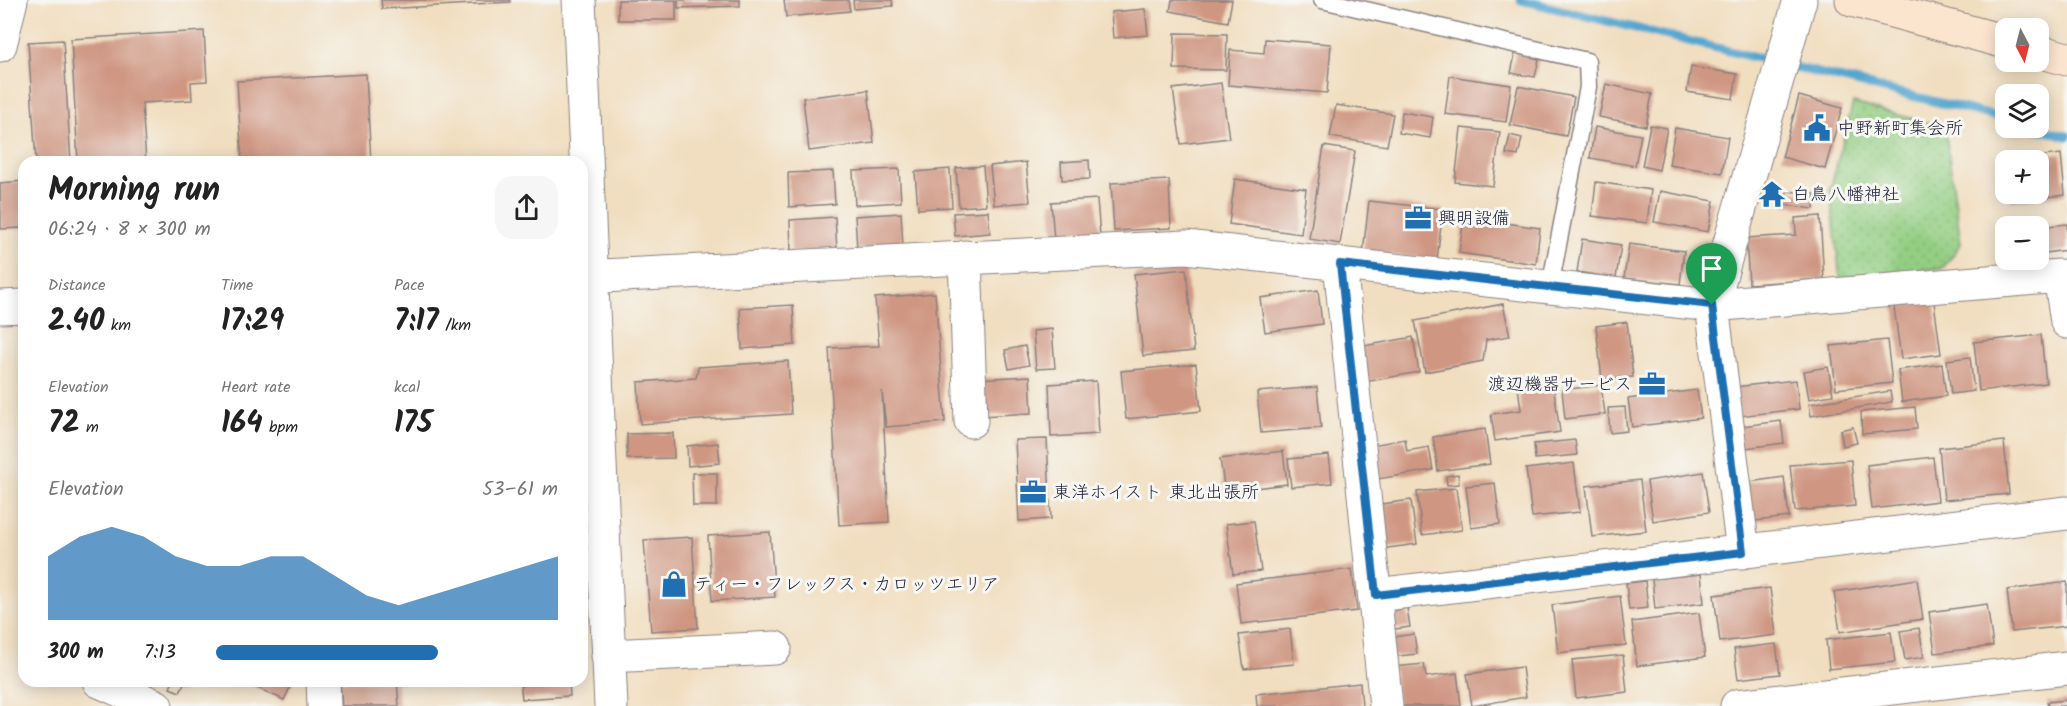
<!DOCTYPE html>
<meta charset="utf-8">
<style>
:root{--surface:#fff;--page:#f6f6f6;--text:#222;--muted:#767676;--accent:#1f6fb2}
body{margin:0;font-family:Kalam,"Klee One",sans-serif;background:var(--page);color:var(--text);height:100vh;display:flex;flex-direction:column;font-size:22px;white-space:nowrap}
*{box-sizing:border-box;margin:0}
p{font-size:20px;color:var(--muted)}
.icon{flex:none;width:33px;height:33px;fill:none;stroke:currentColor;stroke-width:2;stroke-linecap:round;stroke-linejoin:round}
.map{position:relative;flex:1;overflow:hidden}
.side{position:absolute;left:18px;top:156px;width:570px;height:531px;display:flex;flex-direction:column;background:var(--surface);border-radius:18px;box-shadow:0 3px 15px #0003}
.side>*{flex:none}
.needle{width:39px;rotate:173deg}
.buttons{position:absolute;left:1995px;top:18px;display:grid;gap:12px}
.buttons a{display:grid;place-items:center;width:54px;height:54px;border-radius:12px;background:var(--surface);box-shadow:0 3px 15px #0003;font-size:30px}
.pin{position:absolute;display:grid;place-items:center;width:51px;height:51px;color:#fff;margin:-62px -26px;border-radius:50% 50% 50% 0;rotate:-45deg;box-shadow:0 0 6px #0007}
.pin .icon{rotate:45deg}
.round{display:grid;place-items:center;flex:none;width:63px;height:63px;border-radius:18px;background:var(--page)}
.headline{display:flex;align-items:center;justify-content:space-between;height:102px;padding:0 30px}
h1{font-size:33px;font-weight:600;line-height:45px}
.stats{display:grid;grid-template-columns:repeat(3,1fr);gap:9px;height:102px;padding:6px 30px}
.stats div{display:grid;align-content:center}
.stats b{font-size:30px;font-weight:600}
.stats small{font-size:16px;font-weight:400}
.stats p{font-size:16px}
.chart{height:168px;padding:12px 30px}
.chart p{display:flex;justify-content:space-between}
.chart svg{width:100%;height:108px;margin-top:6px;fill:var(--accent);opacity:.7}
ul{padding:0 30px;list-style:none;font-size:20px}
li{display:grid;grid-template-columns:96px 72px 1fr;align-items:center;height:45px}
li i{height:15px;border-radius:8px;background:var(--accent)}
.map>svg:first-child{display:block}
.park{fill:url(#park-dots);stroke:#5a785e;stroke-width:1.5}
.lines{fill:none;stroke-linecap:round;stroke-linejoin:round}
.stream{stroke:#54a6cf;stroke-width:9}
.building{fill:#cf9682}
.service-casing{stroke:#8a807e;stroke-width:19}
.minor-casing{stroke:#8a807e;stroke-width:35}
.secondary-casing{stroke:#8a807e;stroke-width:35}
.service{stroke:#fff;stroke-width:16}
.minor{stroke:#fff;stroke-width:33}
.secondary{stroke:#fce5cf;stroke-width:33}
.route-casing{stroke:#fff;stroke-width:12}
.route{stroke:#1f6fb2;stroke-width:8}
.labels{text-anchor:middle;stroke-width:6;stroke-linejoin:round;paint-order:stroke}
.poi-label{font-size:18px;fill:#22223b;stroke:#f6f6f2;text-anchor:start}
</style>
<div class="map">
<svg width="2067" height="706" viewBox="0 0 2067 706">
<defs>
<pattern id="park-dots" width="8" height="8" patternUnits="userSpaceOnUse" patternTransform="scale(1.5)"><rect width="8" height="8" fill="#93ce82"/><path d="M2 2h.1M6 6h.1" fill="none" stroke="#7eb171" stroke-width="1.8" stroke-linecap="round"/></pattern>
</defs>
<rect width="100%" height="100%" fill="#f6f6f2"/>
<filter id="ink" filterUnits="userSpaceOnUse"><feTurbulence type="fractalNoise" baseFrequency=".0167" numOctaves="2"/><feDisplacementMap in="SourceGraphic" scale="12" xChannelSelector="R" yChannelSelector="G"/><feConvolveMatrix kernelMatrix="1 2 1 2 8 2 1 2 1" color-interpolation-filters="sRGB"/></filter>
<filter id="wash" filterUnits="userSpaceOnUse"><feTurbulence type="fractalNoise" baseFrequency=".008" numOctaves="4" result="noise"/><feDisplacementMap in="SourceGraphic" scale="24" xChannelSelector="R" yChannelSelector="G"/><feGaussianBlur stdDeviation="1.35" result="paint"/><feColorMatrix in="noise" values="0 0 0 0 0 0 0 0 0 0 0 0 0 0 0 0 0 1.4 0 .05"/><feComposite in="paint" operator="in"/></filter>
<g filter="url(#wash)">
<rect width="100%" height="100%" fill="#f1dec0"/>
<path class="park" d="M 1853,103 L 1945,127 L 1961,244 L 1943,268 L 1840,278 L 1830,190 Z"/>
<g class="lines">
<path class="stream" d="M 1521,0 L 2006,119
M 2035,128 L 2067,136"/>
</g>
<g id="blocks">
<path class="building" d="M 381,0 L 510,0 L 510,2 L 382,9 Z
M 618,0 L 676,0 L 676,20 L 618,20 Z
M 678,0 L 740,0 L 740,6 L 678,8 Z
M 784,0 L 848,0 L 850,11 L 786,17 Z
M 853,0 L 892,0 L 893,6 L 854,9 Z
M 1172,0 L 1232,0 L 1228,22 L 1170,11 Z
M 1145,9 L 1148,35 L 1113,38 L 1111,12 Z
M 204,31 L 207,81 L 191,82 L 192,100 L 142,103 L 146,162 L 78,162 L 71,39 Z
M 1175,33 L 1227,34 L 1226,70 L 1174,69 Z
M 1265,39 L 1331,44 L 1327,93 L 1228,85 L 1230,50 L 1264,53 Z
M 63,40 L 71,162 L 36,162 L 28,42 Z
M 1516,50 L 1540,55 L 1535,77 L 1511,73 Z
M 1691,67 L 1737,74 L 1733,99 L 1687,92 Z
M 366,74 L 371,162 L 242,162 L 237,81 Z
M 1450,76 L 1511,85 L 1506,122 L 1445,114 Z
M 1221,83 L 1229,138 L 1181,144 L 1173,89 Z
M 1606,84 L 1652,94 L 1646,126 L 1599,117 Z
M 1518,86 L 1574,97 L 1566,136 L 1510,125 Z
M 868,90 L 874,143 L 809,151 L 803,98 Z
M 1799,96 L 1842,108 L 1825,169 L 1782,157 Z
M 1336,105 L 1393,114 L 1387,146 L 1330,137 Z
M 1402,112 L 1433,117 L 1430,138 L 1399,133 Z
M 1650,125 L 1667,128 L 1659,170 L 1642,166 Z
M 1595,127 L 1641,135 L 1635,166 L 1590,158 Z
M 1461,128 L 1500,132 L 1493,186 L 1455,182 Z
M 1675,128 L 1728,137 L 1722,173 L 1669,165 Z
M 1510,135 L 1522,138 L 1518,156 L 1506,154 Z
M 1324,146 L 1355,151 L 1340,244 L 1309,239 Z
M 2061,154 L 2065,195 L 2011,201 L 2010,194 L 2038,194 L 2038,160 L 2017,159 Z
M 1089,160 L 1090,179 L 1062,180 L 1061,162 Z
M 1026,162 L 1030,202 L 994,205 L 990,166 Z
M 983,166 L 986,205 L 959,207 L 956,168 Z
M 899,169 L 901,202 L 855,205 L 853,171 Z
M 950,169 L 952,207 L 918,209 L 915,172 Z
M 833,171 L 835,204 L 789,207 L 788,173 Z
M 1235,179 L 1306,189 L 1301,234 L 1229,224 Z
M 1169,180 L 1171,228 L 1114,231 L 1111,183 Z
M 24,181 L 24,228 L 1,229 L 0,183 Z
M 1596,182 L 1651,190 L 1647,223 L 1592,216 Z
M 1660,191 L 1714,201 L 1708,232 L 1654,222 Z
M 1787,191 L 1815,194 L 1814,209 L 1785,205 Z
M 1097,199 L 1100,236 L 1054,240 L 1051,202 Z
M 1369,201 L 1443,209 L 1437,260 L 1363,252 Z
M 988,211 L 990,233 L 955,236 L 953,213 Z
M 901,213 L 903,246 L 857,249 L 855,216 Z
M 1820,216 L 1824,279 L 1749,284 L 1746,238 L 1796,235 L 1795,218 Z
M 835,217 L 837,250 L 791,252 L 790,220 Z
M 1464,217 L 1540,228 L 1536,264 L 1459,253 Z
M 2067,224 L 2067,250 L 2038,254 L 2038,227 Z
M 1582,239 L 1621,245 L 1616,278 L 1577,272 Z
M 1629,244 L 1684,251 L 1680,284 L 1624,278 Z
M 1186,269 L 1194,351 L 1143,356 L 1134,274 Z
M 1318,290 L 1322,324 L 1265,332 L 1260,298 Z
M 935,293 L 945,422 L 886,427 L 882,391 L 889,522 L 839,525 L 829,348 L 879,346 L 875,298 Z
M 1934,302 L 1941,354 L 1901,359 L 1894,307 Z
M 1503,304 L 1510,336 L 1486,340 L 1483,361 L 1425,372 L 1415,321 Z
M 793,305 L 795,345 L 742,349 L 740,308 Z
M 1627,322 L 1633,377 L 1602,380 L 1596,326 Z
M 1052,329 L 1055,368 L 1036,369 L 1033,331 Z
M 2041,335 L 2046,383 L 1979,391 L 1974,342 Z
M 1413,337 L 1419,372 L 1365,382 L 1358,347 Z
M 1887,340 L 1892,383 L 1836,389 L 1831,346 Z
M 1025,346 L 1029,365 L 1009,369 L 1005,350 Z
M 1970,357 L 1974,391 L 1951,394 L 1947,360 Z
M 788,361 L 791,414 L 640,424 L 638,382 L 696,378 L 698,367 Z
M 1196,364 L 1201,411 L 1126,419 L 1121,371 Z
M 1942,364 L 1946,396 L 1902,402 L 1898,370 Z
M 1828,367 L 1833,395 L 1809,399 L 1804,371 Z
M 1030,376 L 1032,413 L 979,416 L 977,379 Z
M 1796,380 L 1799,409 L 1739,416 L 1735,387 Z
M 1096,381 L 1099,434 L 1051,437 L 1049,384 Z
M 1553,383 L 1560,432 L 1495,441 L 1491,414 L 1521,410 L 1518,387 Z
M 1601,385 L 1605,414 L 1565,419 L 1562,390 Z
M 1317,387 L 1321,428 L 1261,433 L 1257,392 Z
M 1697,390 L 1701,418 L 1632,427 L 1628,399 Z
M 1890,391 L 1892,402 L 1811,416 L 1809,404 Z
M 1625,407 L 1627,431 L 1610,433 L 1608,408 Z
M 1915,407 L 1917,429 L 1862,434 L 1861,412 Z
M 1781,421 L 1784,443 L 1738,449 L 1735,427 Z
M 1853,427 L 1857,443 L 1843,446 L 1840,430 Z
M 1485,429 L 1490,464 L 1438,471 L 1433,437 Z
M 673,433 L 674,458 L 627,459 L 627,434 Z
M 1047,439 L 1051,519 L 1019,521 L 1015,440 Z
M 1405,439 L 1407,451 L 1429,447 L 1433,470 L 1372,480 L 1366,446 Z
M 1575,440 L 1577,455 L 1535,459 L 1534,444 Z
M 2004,441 L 2009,494 L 1944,500 L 1939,448 Z
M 718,443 L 720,463 L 688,466 L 687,446 Z
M 1283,451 L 1287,484 L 1225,492 L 1220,459 Z
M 1329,455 L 1332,483 L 1291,487 L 1288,459 Z
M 1933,457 L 1938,501 L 1872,509 L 1867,465 Z
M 1851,460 L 1855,506 L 1795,511 L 1790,465 Z
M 1574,463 L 1580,512 L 1532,517 L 1526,469 Z
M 1703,472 L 1709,512 L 1653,521 L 1647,481 Z
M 692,473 L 717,473 L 717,506 L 693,506 Z
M 1458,474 L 1459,484 L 1447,485 L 1446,476 Z
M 1784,477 L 1789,517 L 1747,522 L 1742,483 Z
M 1640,480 L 1646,531 L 1592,537 L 1586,486 Z
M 1495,483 L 1500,524 L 1471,528 L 1466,486 Z
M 1456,488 L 1462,530 L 1422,535 L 1417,492 Z
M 1411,500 L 1417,544 L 1381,549 L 1374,505 Z
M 1254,521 L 1261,571 L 1233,574 L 1226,524 Z
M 770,532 L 775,597 L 712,601 L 708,536 Z
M 692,537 L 698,628 L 651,631 L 644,540 Z
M 1352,569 L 1357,611 L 1241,624 L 1236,583 Z
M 1701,574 L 1704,603 L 1655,609 L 1652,579 Z
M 1917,579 L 1923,619 L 1840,632 L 1834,592 Z
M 1645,581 L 1648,608 L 1629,610 L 1626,583 Z
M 2067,582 L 2067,626 L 2012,632 L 2007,590 Z
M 1770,588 L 1776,635 L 1720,642 L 1714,595 Z
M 1620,596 L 1626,645 L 1558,653 L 1552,605 Z
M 1987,604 L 1993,646 L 1935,653 L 1929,612 Z
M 1407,608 L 1410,627 L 1388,630 L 1385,612 Z
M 1699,613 L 1705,657 L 1637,666 L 1632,622 Z
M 1919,628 L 1924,657 L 1905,660 L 1900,631 Z
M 1290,629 L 1294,664 L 1244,669 L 1239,635 Z
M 1891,632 L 1895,662 L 1829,669 L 1826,640 Z
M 1414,634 L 1417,654 L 1389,657 L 1386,638 Z
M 1776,644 L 1780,674 L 1738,679 L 1734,649 Z
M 1623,655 L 1627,692 L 1576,698 L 1572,660 Z
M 1424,664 L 1426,677 L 1457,673 L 1461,706 L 1398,706 L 1393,667 Z
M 1522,667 L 1526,697 L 1472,706 L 1467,674 Z
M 173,681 L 185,681 L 180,692 L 170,688 Z
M 242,681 L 293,681 L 284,700 Z
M 340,681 L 397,681 L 399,706 L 342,706 Z
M 520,681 L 569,681 L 570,696 L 522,699 Z
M 1360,683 L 1362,706 L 1257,706 L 1256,694 Z
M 2067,700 L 2067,706 L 2048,706 L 2047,702 Z"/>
</g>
</g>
<g filter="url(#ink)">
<use href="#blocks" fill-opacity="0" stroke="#8a807e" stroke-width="1.5"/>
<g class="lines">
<defs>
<path id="service" d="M 1322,0 L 1587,61 L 1588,87 L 1550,287"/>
<path id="minor" d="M 579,0 L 611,706
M 0,45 L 11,0
M 965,257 L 971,421
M 1340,264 L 1386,706
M 582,277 L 1186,247 L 1712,305 L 2060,276 L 2067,322
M 0,307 L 24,306
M 1743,552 L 1712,305 L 1800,0
M 1376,595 L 2067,513
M 608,656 L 775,648
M 99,681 L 156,706
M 323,681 L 324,706
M 1737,706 L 2067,668"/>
<path id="secondary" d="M 1852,0 L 2006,42
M 2038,51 L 2067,59"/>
</defs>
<use href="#service" class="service-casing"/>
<use href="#minor" class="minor-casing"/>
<use href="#secondary" class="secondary-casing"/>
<use href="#service" class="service"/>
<use href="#minor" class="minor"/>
<use href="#secondary" class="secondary"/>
</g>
</g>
<g class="lines" filter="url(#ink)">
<defs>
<path id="route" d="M 1340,264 L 1712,305 L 1743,552 L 1376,595 Z"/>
</defs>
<use href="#route" class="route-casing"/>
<use href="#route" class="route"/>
</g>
<defs>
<symbol id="civic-bare" viewBox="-9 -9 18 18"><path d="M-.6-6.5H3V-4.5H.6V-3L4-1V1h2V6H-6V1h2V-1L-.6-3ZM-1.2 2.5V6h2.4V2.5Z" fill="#1f6fb2" stroke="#f6f6f2" stroke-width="2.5" paint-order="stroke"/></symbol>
<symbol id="temple-bare" viewBox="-9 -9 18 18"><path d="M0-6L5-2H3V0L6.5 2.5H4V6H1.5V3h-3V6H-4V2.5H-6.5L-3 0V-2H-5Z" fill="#1f6fb2" stroke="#f6f6f2" stroke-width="2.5" paint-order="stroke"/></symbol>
<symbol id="office-bare" viewBox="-9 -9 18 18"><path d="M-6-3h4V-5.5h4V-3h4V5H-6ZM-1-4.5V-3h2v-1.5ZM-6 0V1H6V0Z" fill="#1f6fb2" stroke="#f6f6f2" stroke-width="2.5" paint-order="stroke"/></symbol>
<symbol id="shop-bare" viewBox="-9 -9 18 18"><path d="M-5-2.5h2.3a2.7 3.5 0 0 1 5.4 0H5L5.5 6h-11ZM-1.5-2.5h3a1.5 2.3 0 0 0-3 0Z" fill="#1f6fb2" stroke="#f6f6f2" stroke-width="2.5" paint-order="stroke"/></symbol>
</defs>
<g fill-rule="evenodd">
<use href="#civic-bare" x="1798" y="109" width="38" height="38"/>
<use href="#temple-bare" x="1753" y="175" width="38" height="38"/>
<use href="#office-bare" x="1399" y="199" width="38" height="38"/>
<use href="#office-bare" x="1633" y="365" width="38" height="38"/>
<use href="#office-bare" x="1014" y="473" width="38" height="38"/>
<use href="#shop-bare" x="655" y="565" width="38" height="38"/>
</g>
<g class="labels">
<g class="poi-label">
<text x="1837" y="134">中野新町集会所</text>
<text x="1792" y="200">白鳥八幡神社</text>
<text x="1438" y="224">興明設備</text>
<text x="1632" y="390" text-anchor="end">渡辺機器サービス</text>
<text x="1053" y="498">東洋ホイスト 東北出張所</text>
<text x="694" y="590">ティー・フレックス・カロッツエリア</text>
</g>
</g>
</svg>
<div class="buttons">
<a><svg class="needle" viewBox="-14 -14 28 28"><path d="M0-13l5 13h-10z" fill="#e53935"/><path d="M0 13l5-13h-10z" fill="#767676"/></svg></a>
<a><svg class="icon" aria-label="layers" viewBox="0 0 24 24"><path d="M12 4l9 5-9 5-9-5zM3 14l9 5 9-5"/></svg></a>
<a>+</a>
<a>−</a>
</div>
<div class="pin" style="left:1712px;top:305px;background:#1e9e55"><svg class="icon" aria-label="arrive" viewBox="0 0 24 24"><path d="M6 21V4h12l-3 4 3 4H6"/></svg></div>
<section class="side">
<div class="headline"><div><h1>Morning run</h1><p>06:24 · 8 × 300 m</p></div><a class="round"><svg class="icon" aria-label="share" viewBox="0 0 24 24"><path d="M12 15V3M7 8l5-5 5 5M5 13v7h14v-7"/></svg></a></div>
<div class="stats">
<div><p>Distance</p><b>2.40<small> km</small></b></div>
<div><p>Time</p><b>17:29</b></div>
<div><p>Pace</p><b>7:17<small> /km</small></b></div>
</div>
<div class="stats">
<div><p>Elevation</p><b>72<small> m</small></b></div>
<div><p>Heart rate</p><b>164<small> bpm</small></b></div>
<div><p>kcal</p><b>175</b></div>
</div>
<div class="chart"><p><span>Elevation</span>53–61 m</p>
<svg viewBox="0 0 160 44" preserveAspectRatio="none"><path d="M0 44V18L10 10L20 6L30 10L40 18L50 22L60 22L70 18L80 18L90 26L100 34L110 38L120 34L130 30L140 26L150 22L160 18V44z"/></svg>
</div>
<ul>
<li><b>300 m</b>7:13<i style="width:65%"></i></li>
</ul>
</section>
</div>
